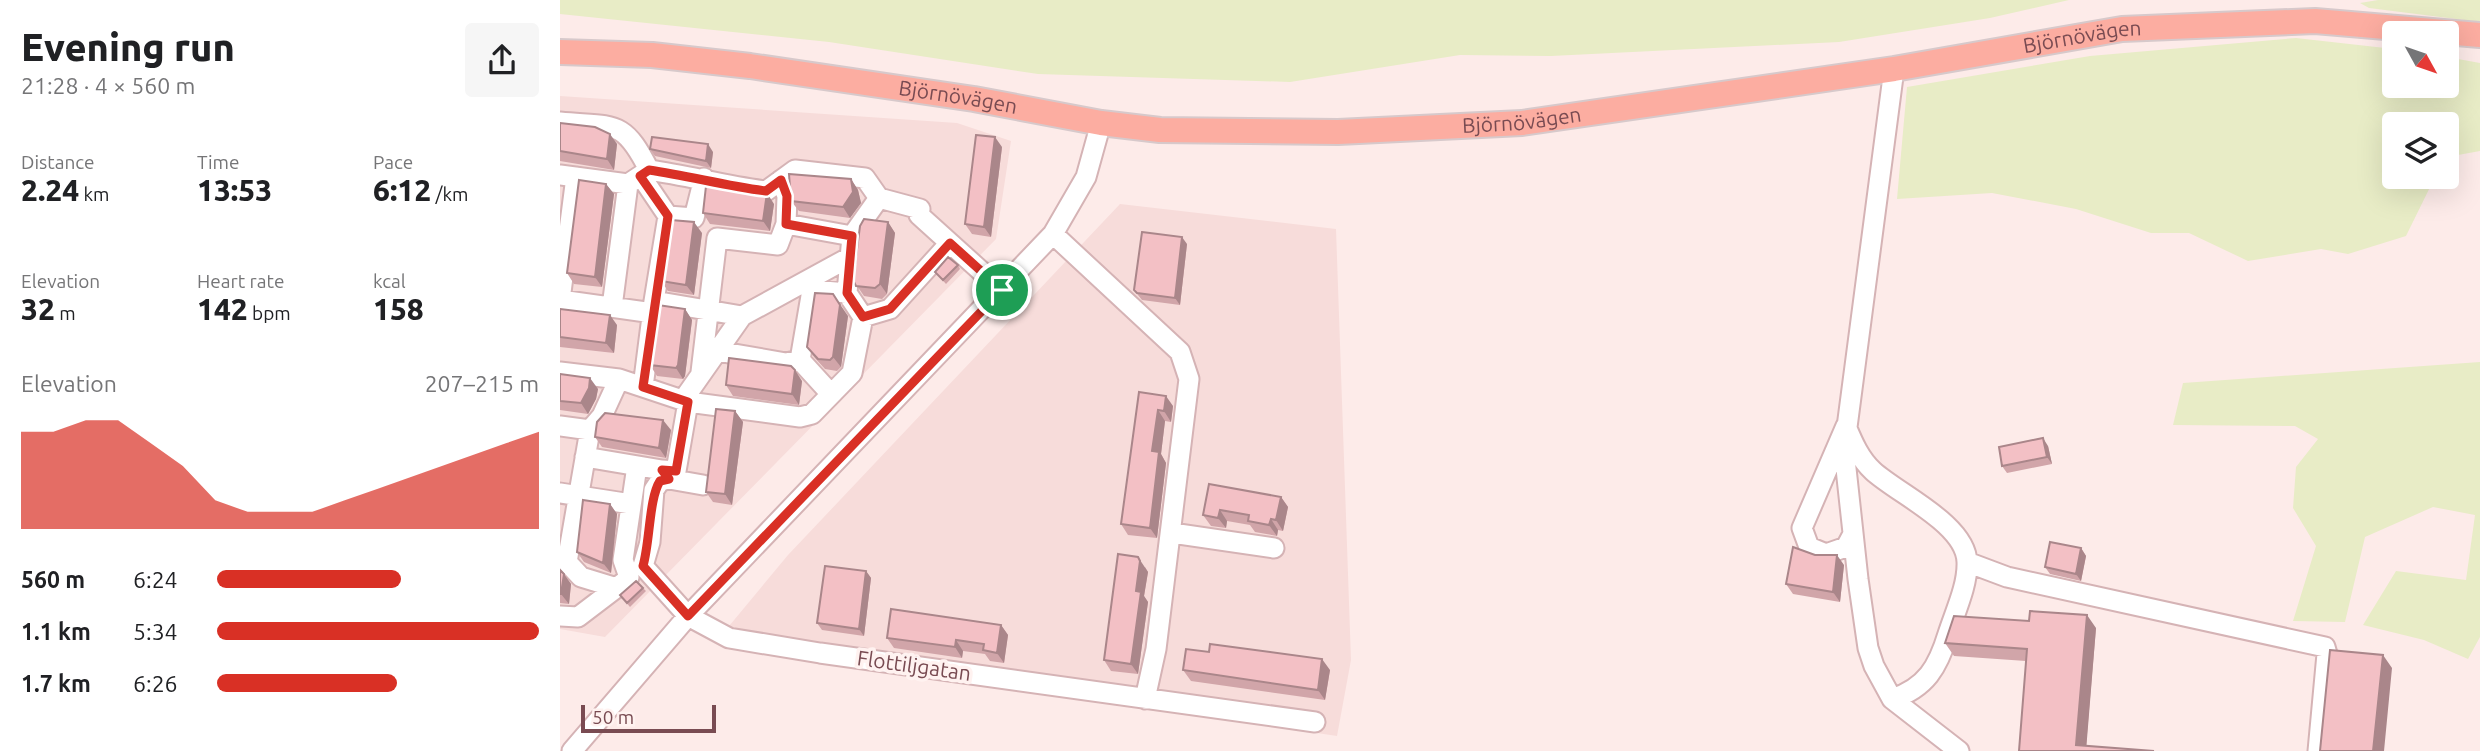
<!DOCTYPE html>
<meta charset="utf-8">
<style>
:root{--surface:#fff;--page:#f6f6f6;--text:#202124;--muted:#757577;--accent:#d93025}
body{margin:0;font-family:Ubuntu,sans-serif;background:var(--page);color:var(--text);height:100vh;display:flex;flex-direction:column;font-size:26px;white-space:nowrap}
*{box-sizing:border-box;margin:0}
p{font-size:23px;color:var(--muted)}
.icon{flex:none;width:38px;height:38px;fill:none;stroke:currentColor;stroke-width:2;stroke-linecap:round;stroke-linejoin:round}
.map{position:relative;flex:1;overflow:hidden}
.drawer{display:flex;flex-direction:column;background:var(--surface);width:560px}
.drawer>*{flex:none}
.needle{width:46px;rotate:130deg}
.fabs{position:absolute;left:1822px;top:21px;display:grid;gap:14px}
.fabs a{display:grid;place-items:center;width:77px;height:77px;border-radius:7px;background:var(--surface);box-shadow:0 7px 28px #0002;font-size:35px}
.scale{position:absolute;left:21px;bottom:18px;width:135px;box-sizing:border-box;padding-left:7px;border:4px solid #794b52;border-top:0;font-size:19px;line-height:24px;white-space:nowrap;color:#794b52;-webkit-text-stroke:5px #fff2f0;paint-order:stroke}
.pin{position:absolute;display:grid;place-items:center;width:60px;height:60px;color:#fff;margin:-30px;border:4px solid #fff;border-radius:50%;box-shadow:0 2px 7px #0007}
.round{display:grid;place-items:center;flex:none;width:74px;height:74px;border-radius:7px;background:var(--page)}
.summary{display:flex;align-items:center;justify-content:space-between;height:119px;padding:0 21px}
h1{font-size:38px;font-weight:800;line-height:52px}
.metrics{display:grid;grid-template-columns:repeat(3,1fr);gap:10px;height:119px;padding:7px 21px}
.metrics div{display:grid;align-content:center}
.metrics b{font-size:30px;font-weight:800}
.metrics small{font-size:19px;font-weight:400}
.metrics p{font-size:19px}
.chart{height:196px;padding:14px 21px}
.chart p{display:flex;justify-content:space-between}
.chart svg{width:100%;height:126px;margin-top:7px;fill:var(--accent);opacity:.7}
ul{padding:0 21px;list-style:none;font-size:23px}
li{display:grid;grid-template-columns:112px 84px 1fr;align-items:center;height:52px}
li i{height:18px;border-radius:9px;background:var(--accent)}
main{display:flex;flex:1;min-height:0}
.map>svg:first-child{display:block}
.residential{fill:#f7dcda}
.green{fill:#e8ecc6}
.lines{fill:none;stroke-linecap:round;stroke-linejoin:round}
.minor-casing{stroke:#d5b3b5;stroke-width:23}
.major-casing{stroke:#d7c9cb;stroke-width:28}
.minor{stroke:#fff;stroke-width:19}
.major{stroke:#fcada1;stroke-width:24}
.wall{fill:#d1a5a9}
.shaded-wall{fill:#aa868a}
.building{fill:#f3c0c5;stroke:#aa868a;stroke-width:2}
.route-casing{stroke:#fff;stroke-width:14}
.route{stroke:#d93025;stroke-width:9}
.labels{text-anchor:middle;stroke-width:7;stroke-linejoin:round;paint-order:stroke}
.street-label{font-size:21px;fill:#794b52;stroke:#fff2f0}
</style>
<main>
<section class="drawer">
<div class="summary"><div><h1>Evening run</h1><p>21:28 · 4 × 560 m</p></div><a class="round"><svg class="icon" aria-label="share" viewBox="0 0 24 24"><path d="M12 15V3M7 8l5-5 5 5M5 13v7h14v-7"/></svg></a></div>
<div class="metrics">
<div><p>Distance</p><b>2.24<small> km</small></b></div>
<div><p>Time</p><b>13:53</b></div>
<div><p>Pace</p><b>6:12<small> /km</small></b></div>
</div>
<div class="metrics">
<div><p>Elevation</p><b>32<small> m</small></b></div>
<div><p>Heart rate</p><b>142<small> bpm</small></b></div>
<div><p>kcal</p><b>158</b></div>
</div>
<div class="chart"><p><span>Elevation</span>207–215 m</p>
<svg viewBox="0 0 160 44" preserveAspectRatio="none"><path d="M0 44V10L10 10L20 6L30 6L40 14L50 22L60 34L70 38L80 38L90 38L100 34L110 30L120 26L130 22L140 18L150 14L160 10V44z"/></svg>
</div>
<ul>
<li><b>560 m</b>6:24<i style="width:57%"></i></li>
<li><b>1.1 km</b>5:34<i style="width:100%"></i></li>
<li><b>1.7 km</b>6:26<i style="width:56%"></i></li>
</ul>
</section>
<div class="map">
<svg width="1920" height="751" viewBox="0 0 1920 751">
<rect width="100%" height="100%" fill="#fdebe9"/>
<path class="residential" d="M 0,96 L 397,123 L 451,141 L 436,239 L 45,637 L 0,629 Z
M 560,204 L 776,229 L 791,660 L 777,736 L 155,643 L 228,555 Z"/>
<path class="green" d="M 0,0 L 1509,0 L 1430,18 L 1279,42 L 991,56 L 900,55 L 730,82 L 478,74 L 269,42 L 0,14 Z
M 1818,0 L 1920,0 L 1920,22 L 1809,8 L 1800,3 Z
M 1736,38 L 1834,49 L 1834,86 L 1886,86 L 1887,57 L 1920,63 L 1920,151 L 1887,157 L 1886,124 L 1834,124 L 1834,177 L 1875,177 L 1846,236 L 1788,254 L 1761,249 L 1688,261 L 1629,233 L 1591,233 L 1516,209 L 1432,193 L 1337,199 L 1347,87 L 1530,56 Z
M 1920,362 L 1920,637 L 1908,659 L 1864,640 L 1803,625 L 1836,571 L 1906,580 L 1915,515 L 1873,507 L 1805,537 L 1785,622 L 1733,621 L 1756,546 L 1733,508 L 1736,467 L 1758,439 L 1735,426 L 1613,425 L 1623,383 Z"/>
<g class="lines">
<defs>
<path id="minor" d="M 1334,69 L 1284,450 L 1298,579 L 1308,648 L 1314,666 L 1332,699 L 1399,751
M 0,122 C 54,127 63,118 89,170
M 0,175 L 68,184 L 89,170 C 130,176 166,186 206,191 L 235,170 L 305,178 L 319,198 L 360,209
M 81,176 L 108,216 L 94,301
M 221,180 L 227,196 L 226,224 L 292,236
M 359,215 L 442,290
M 108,216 L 134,218 L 144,178
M 493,234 L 620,352 L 629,379 L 596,649 L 585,699
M 0,300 L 16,177
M 0,300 L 93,313
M 52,307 L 68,184
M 303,317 L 287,293 L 292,236 L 319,198
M 157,351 L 226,363 L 240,360
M 0,372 L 59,379 L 128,402 L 240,417 L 252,414 L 292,373 L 303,317 L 330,309 L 390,243
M 141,372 L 157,238 L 218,245 L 226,224
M 83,387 L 94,301 L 182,316
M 271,394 L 240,360 L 252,290 L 287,293
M 123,400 L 182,316 L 290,257
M 0,426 L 30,430
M 25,457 L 102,470 L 109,479
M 102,470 L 116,471 L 128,402
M 143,485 L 109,479 L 100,481 L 94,490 L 90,542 L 83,566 L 128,616 L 169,638 L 260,653 L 755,722
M 0,493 L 71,504
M 612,533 L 714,548
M 1293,534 L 1286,547 L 1266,554 L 1249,547 L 1242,528 L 1286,426 C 1293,443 1300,459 1313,471 C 1338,494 1406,524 1407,562 C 1408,585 1395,612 1388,634 C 1378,667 1366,688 1332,699
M 1407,562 L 1447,577 L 1765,647 L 1767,654 L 1758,751
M 69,577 L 63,560 L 77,466
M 57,588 L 21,577 L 7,562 L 30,430 L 42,416 L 59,379
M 0,616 L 18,617 L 64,582
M 12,751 L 128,616 L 493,234 L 526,177 L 541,123"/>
<g id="major">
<path id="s1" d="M 0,52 L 92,55 L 190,66 L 414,99 L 541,123 L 600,130 L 778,132 L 962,123 L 1334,69 L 1562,29 L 1755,21 L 1920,35"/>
</g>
</defs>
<use href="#minor" class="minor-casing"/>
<use href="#major" class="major-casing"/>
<use href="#minor" class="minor"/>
<use href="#major" class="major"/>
</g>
<path class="wall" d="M 0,123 L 57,144 L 54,170 L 0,161 Z
M 442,147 L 431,237 L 412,234 L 405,224 Z
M 90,149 L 153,152 L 151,168 L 95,156 Z
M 291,179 L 298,190 L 301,203 L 290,218 L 239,211 L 231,201 Z
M 46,184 L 54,194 L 42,287 L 14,284 L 7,273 Z
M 214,204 L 210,231 L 150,224 L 143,213 Z
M 328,222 L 335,233 L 327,294 L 322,299 L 304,296 L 293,280 Z
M 142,233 L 134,295 L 108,291 L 101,281 Z
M 627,244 L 620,305 L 582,300 L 574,290 Z
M 398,265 L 400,269 L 386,284 L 375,272 Z
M 0,309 L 57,325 L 54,353 L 0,347 Z
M 125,309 L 132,320 L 125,376 L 123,379 L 97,376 L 90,365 Z
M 288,316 L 281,367 L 277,371 L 265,369 L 254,357 L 247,347 Z
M 0,374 L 38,389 L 36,399 L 28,414 L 0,410 Z
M 242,381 L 239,405 L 173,396 L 166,385 Z
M 579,392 L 613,406 L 611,422 L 605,421 L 601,454 L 606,463 L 597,538 L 568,535 L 561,524 Z
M 175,411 L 183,422 L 172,505 L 153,502 L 146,492 Z
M 111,430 L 106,458 L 42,447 L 35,437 Z
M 1488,446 L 1492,464 L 1447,473 L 1442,466 Z
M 649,484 L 721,497 L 728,507 L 723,531 L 718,530 L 717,536 L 695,532 L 690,525 L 667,521 L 666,528 L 651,526 L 643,515 Z
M 50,504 L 57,514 L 51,573 L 24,562 L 17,552 Z
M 1521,548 L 1526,556 L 1521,581 L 1490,574 L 1485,567 Z
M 1284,565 L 1280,602 L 1233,594 L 1226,584 Z
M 585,567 L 588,572 L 584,596 L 588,602 L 578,674 L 551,671 L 544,660 Z
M 0,570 L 11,584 L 9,604 L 0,603 Z
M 306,571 L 311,578 L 304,636 L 262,630 L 257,623 Z
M 83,588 L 86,591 L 70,607 L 60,595 Z
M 441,625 L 448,635 L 444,663 L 430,661 L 425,654 L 403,651 L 402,658 L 334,648 L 327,638 Z
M 1536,628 L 1526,746 L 1459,751 L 1466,661 L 1394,656 L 1385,643 Z
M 623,670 L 770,670 L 765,700 L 631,681 Z"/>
<path class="shaded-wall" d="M 50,134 L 57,144 L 54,170 L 47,159 Z
M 435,137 L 442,147 L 431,237 L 424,227 Z
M 148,144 L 153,152 L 151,168 L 146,161 Z
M 291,179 L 298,190 L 301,203 L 290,218 L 283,207 Z
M 46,184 L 54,194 L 42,287 L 35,277 Z
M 207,193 L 214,204 L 210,231 L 203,221 Z
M 134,222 L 142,233 L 134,295 L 126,285 Z
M 328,222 L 335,233 L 327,294 L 320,284 Z
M 622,237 L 627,244 L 620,305 L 615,298 Z
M 273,294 L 288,316 L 281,367 L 273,357 Z
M 125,309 L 132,320 L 125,376 L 123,379 L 116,368 Z
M 50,315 L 57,325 L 54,353 L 46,343 Z
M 235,370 L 242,381 L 239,405 L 232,394 Z
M 30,378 L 38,389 L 36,399 L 28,414 L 21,403 Z
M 606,396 L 613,406 L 611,422 L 604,411 Z
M 598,410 L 605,421 L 601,454 L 606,463 L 597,538 L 590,528 L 592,451 Z
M 175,411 L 183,422 L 172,505 L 165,494 Z
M 103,420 L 111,430 L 106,458 L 99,448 Z
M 1483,438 L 1488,446 L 1492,464 L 1487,457 Z
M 721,497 L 728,507 L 723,531 L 716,520 Z
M 50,504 L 57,514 L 51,573 L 43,563 Z
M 660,510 L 667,521 L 666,528 L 658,518 Z
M 711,519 L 718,530 L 717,536 L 709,525 Z
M 1521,548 L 1526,556 L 1521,581 L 1516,574 Z
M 1277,555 L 1284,565 L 1280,602 L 1273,592 Z
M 578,557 L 588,572 L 584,596 L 588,602 L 578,674 L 571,664 Z
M 306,571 L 311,578 L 304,636 L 299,629 Z
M 4,574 L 11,584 L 9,604 L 1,594 Z
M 1527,615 L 1536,628 L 1526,751 L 1516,745 Z
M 441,625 L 448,635 L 444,663 L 437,653 Z
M 396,640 L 403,651 L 402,658 L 395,647 Z
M 1823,655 L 1832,668 L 1824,751 L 1813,751 Z
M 762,659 L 770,670 L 765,700 L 758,690 Z"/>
<path class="building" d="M 0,123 L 35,127 L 50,134 L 47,159 L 0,151 Z
M 416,135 L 435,137 L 424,227 L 405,224 Z
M 92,137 L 148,144 L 146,161 L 90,149 Z
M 229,174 L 291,179 L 293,192 L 283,207 L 231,201 Z
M 19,180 L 46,184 L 35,277 L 7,273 Z
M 146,186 L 207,193 L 203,221 L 143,213 Z
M 304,219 L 328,222 L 320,284 L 315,288 L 296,286 L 293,280 L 300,226 Z
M 111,220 L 134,222 L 126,285 L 101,281 Z
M 582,232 L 622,237 L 615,298 L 577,293 L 574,290 Z
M 388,257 L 398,265 L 383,280 L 375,272 Z
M 255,293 L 273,294 L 280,305 L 273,357 L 270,360 L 258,359 L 247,347 Z
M 98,305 L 125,309 L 118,365 L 116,368 L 90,365 Z
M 0,309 L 50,315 L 46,343 L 0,337 Z
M 169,358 L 231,366 L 235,370 L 232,394 L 166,385 Z
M 0,374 L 30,378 L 29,388 L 21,403 L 0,401 Z
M 579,392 L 606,396 L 604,411 L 598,410 L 592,451 L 599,452 L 590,528 L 561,524 Z
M 156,409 L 175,411 L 165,494 L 146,492 Z
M 45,413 L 103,420 L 99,448 L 35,437 L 37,422 Z
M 1483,438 L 1487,457 L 1442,466 L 1439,447 Z
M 649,484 L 721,497 L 716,520 L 711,519 L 709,525 L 688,521 L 689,515 L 660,510 L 658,518 L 643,515 Z
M 23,500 L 50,504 L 43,563 L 17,552 Z
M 1490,542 L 1521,548 L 1516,574 L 1485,567 Z
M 1233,547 L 1255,555 L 1277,555 L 1273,592 L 1226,584 Z
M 558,554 L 578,557 L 580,561 L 576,591 L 581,592 L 571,664 L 544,660 Z
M 265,566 L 306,571 L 299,629 L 257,623 Z
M 0,570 L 4,574 L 1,594 L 0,594 Z
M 76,581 L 83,588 L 67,603 L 60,595 Z
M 331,609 L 441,625 L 437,653 L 423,650 L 424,644 L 396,640 L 395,647 L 327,638 Z
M 1470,611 L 1527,615 L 1516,745 L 1594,751 L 1459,751 L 1467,649 L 1385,643 L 1394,616 L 1469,621 Z
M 650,644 L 762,659 L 758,690 L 623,670 L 626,649 L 649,652 Z
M 1770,650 L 1823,655 L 1813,751 L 1760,751 Z"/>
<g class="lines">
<defs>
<path id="route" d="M 89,170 C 130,176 166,186 206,191 L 221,180 L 227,196 L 226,224 L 292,236 L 287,293 L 303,317 L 330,309 L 390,243 L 442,290 L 128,616 L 83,566 C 90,542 89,498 100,481 L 109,479 L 102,470 L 116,471 L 128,402 L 83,387 L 108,216 L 80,176 Z"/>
</defs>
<use href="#route" class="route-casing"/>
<use href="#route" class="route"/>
</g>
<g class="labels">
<g class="street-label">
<text dy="7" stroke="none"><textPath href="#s1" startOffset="1535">Björnövägen</textPath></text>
<text dy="7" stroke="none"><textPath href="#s1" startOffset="401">Björnövägen</textPath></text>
<text dy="7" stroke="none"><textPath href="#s1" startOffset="968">Björnövägen</textPath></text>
<text transform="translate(354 666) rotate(8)" y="7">Flottiljgatan</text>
</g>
</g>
</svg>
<div class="fabs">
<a><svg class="needle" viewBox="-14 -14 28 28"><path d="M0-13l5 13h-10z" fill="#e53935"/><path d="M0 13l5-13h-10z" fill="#757577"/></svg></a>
<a><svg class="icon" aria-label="layers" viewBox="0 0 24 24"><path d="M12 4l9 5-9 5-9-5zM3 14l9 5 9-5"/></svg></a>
</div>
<div class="scale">50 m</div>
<div class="pin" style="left:442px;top:290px;background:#1e9e55"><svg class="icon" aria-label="arrive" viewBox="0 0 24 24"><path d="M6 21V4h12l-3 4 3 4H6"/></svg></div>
</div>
</main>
